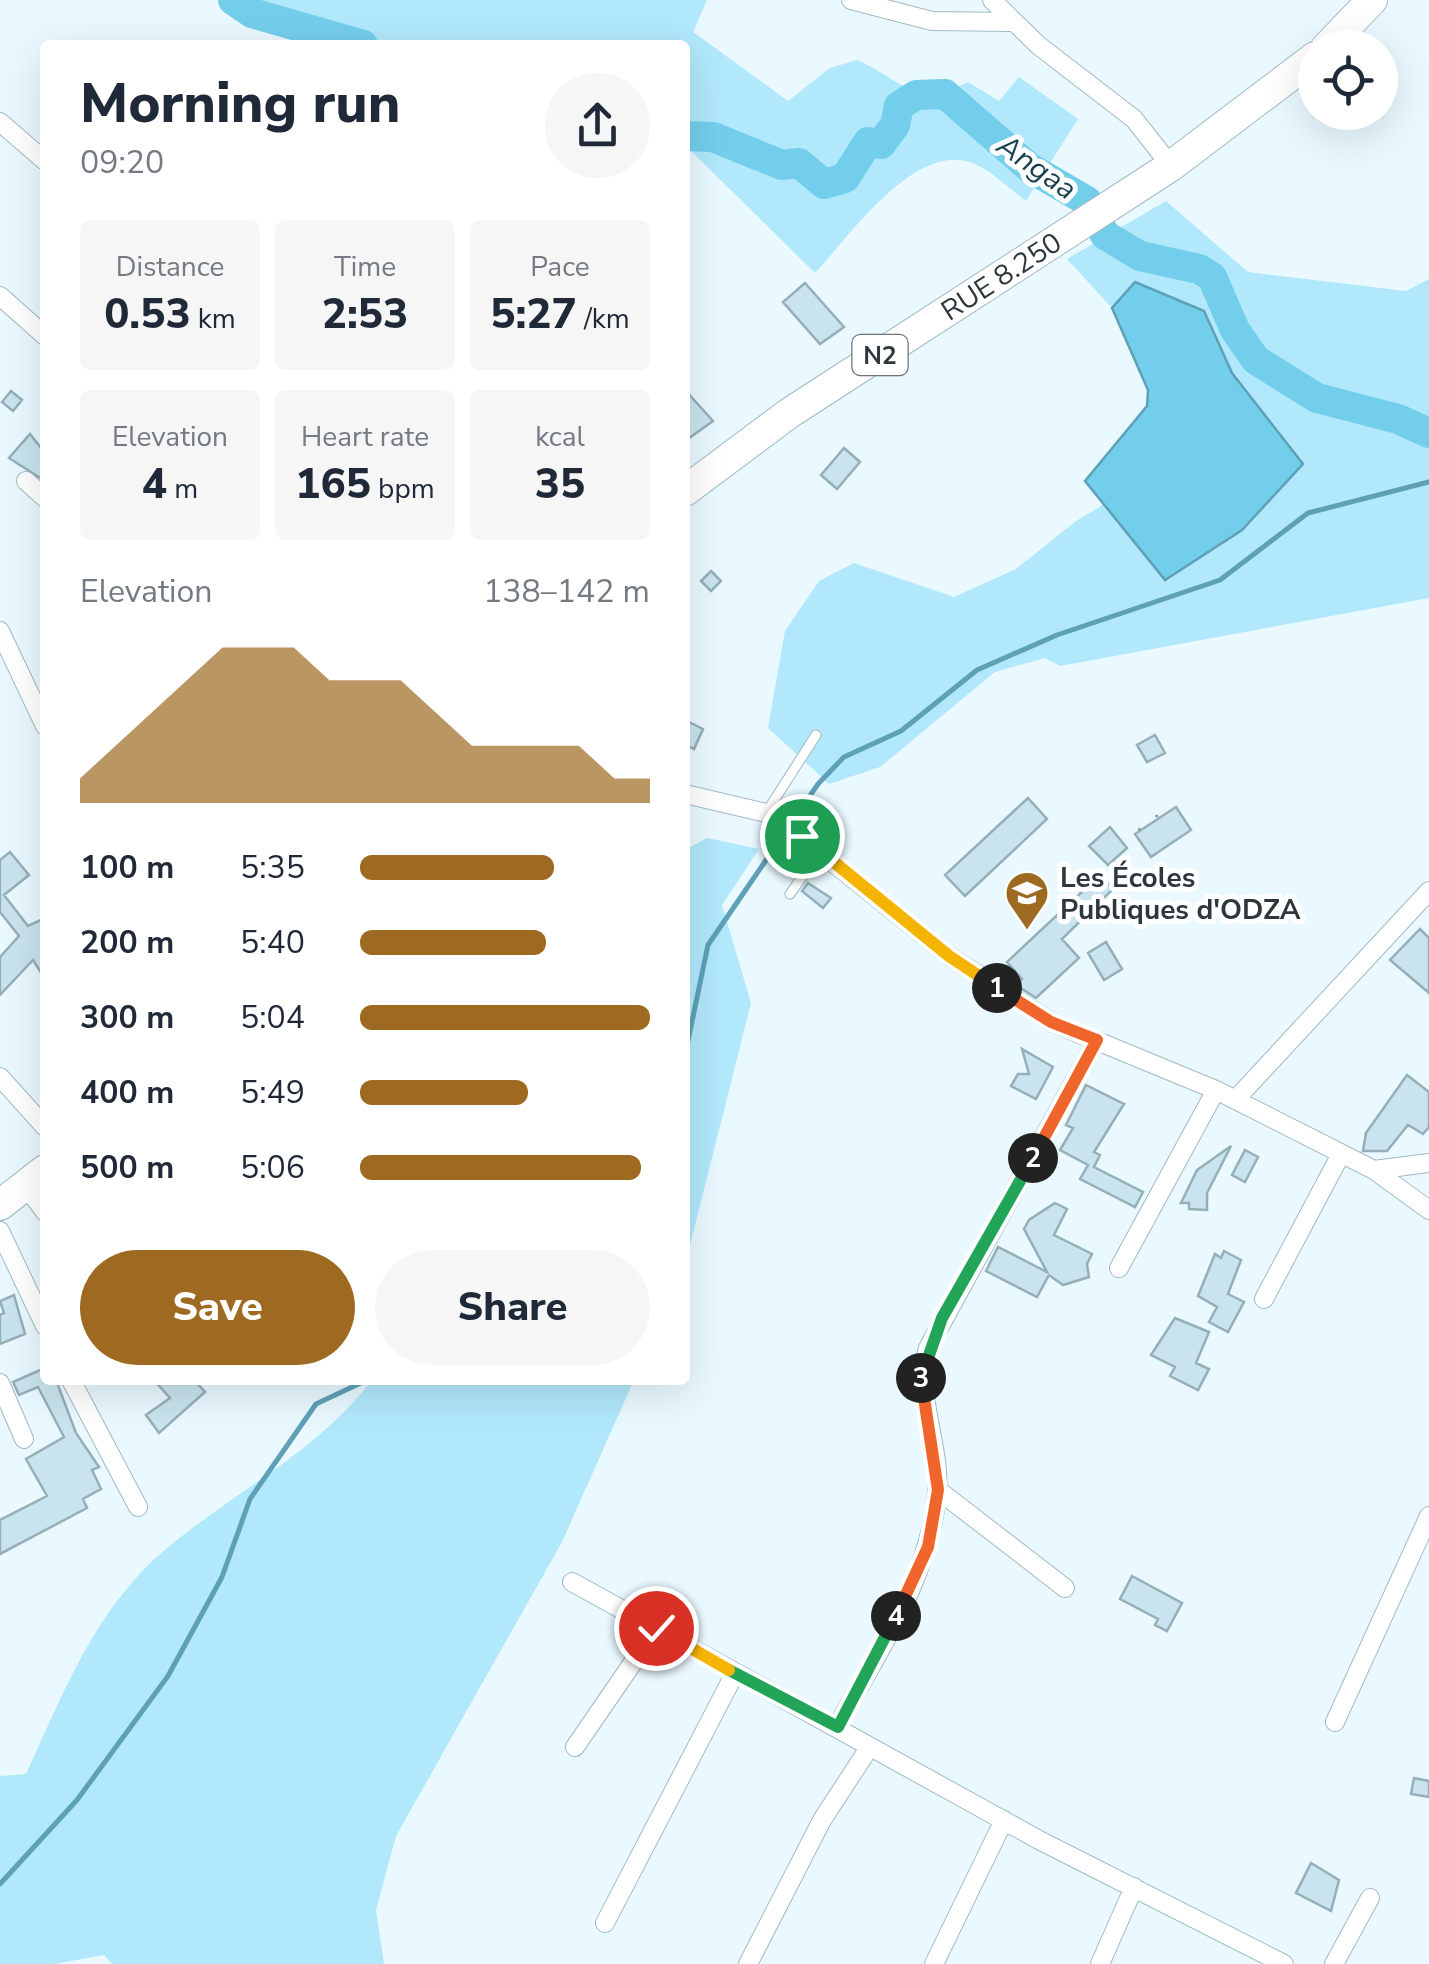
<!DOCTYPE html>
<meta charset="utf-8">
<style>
:root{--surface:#fff;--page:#f6f6f7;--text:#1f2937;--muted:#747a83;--accent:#9e6a21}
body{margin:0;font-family:"Nunito Sans",sans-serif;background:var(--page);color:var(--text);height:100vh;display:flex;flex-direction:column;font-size:38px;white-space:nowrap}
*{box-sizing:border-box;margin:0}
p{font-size:32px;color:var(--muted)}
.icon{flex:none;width:55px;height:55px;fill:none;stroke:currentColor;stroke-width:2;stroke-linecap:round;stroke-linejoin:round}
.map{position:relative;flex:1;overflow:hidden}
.panel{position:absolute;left:40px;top:40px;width:650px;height:1345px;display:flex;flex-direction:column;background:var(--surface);border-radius:10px;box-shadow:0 10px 40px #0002}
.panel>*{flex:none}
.buttons{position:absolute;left:1298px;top:30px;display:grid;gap:20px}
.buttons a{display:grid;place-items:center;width:100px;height:100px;border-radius:50%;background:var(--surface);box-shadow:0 10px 40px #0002;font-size:50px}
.pin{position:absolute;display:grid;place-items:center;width:85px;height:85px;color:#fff;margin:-42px;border:5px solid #fff;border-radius:50%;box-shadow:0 2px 10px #0007}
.km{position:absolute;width:50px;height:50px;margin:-25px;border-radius:50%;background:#222;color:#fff;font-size:28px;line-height:50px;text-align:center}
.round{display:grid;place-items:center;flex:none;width:105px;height:105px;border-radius:52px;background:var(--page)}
.summary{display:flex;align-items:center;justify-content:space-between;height:170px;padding:0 40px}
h1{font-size:55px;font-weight:800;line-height:75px}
.stats{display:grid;grid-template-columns:repeat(3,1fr);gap:15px;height:170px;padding:10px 40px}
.stats div{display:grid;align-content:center;border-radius:10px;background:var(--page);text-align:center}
.stats b{font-size:42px;font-weight:800}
.stats small{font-size:28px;font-weight:400}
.stats p{font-size:28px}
.chart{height:280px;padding:20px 40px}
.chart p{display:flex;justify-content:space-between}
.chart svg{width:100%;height:180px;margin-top:10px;fill:var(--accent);opacity:.7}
.button{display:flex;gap:20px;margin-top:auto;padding:20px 40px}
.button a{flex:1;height:115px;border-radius:60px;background:var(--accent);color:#fff;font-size:40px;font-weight:800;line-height:115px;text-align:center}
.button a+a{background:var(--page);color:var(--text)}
ul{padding:0 40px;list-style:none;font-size:32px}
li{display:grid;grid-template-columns:160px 120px 1fr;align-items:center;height:75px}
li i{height:25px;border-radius:12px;background:var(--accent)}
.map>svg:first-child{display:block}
.green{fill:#b1e8fb}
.water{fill:#73ceec;stroke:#5ea1b7;stroke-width:2.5}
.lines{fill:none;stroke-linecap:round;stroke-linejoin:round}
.stream{stroke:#5ea1b7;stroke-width:5}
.river{stroke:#73ceec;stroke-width:30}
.building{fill:#c9e4ee;stroke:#95afb8;stroke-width:2.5}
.service-casing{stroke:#a0bac3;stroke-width:11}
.minor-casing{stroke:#a0bac3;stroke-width:20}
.trunk-casing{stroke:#a0bac3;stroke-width:32}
.path{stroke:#859297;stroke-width:2.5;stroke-dasharray:2.5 8;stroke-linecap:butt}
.service{stroke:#fff;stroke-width:9}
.minor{stroke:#fff;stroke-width:18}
.trunk{stroke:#fff;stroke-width:30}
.split-1-casing{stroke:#fff;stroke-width:20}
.split-2-casing{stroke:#fff;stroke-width:20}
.split-3-casing{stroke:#fff;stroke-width:20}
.split-4-casing{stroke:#fff;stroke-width:20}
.split-5-casing{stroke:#fff;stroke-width:20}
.split-6-casing{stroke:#fff;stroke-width:20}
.split-1{stroke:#f5b400;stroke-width:12}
.split-2{stroke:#f0652b;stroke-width:12}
.split-3{stroke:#22a559;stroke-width:12}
.split-4{stroke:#f0652b;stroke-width:12}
.split-5{stroke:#22a559;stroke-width:12}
.split-6{stroke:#f5b400;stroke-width:12}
.labels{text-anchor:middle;stroke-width:10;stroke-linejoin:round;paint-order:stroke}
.shield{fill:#fff;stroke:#6d7476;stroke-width:2.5}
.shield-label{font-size:25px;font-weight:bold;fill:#2e383c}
.street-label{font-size:28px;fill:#2e383c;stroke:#fff}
.poi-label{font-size:28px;font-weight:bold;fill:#2e383c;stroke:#fff;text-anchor:start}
.water-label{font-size:30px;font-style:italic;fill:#18414e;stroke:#fff}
</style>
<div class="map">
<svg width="1429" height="1964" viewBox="0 0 1429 1964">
<rect width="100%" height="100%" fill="#e9f9ff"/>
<path class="green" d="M 233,0 L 707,0 L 693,32 L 788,101 L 830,68 L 857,60 C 904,81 915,109 968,82 L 999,101 L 1019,77 L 1078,119 L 1026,201 C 1011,190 994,173 977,165 C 918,136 851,235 815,273 L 690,150 L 685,155 L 685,45 L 363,45 L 252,13 Z
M 1166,201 L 1248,272 L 1406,291 L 1429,279 L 1429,598 L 1060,666 L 1045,658 L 995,672 L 880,767 L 829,784 L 768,728 L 785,631 L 819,581 L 854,563 L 954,597 L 1016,569 L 1076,521 L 1103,505 L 1165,580 L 1302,464 L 1232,373 L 1204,311 L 1136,282 L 1112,308 L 1067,259 Z
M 707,838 L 759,849 L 722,905 L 751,1003 L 685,1265 L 685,850 Z
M 372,1380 L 634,1380 L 562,1542 L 396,1836 L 376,1910 L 384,1964 L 112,1964 L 104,1955 L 54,1964 L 0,1964 L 0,1776 L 26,1774 C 63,1694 96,1607 166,1549 C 234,1492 317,1452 372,1380 Z"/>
<path class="water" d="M 1135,282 L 1204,311 L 1232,373 L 1303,464 L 1242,530 L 1165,580 L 1085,481 L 1147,406 L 1148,390 L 1112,308 Z"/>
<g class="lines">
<path class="stream" d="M 685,1055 L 708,945 L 818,784 L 844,757 L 901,731 L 977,670 L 1057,635 L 1220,580 L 1308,513 L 1429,482
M 0,1884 L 77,1800 L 168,1676 L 222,1577 L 250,1499 L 316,1404 L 367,1380"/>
<path class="river" d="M 233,0 L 252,13 L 363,45
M 685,136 L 713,137 L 782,165 L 799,163 L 824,184 L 845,178 L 868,142 L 881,144 L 895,125 L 899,106 L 916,95 L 945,94 L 1030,168 L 1087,201 L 1105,235 L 1140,256 L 1199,269 L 1212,277 L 1235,330 L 1256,360 L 1317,398 L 1398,419 L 1429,433"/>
</g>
<path class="building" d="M 805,283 L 844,327 L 820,344 L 783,302 Z
M 685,390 L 713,421 L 685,441 Z
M 11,391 L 22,400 L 13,411 L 2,402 Z
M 30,434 L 45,453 L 45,481 L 9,458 Z
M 844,448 L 860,462 L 837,489 L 821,475 Z
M 711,571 L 721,581 L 711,591 L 701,581 Z
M 685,720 L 703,729 L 694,749 L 685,745 Z
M 1155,735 L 1165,753 L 1147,762 L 1137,745 Z
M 1028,798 L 1047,819 L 965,896 L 945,875 Z
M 1176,807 L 1191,830 L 1151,857 L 1135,834 Z
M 1110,827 L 1127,848 L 1108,865 L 1089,846 Z
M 10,852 L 29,875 L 4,895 L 28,926 L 45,918 L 45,979 L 33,960 L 0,995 L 0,957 L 19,936 L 0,912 L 0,860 Z
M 1100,875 L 1113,889 L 1062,939 L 1079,958 L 1036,998 L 1016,985 L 1022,979 L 1007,962 Z
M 808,883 L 831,898 L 823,908 L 802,891 Z
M 1420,929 L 1429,938 L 1429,993 L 1390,960 Z
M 1106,942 L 1122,969 L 1104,980 L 1088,953 Z
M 1022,1049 L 1053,1067 L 1036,1099 L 1011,1086 L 1018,1074 L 1029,1074 Z
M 1407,1075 L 1429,1092 L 1429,1127 L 1423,1134 L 1408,1125 L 1387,1151 L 1363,1151 L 1366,1133 Z
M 1086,1085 L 1124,1104 L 1094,1152 L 1100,1155 L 1094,1167 L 1143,1192 L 1135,1207 L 1080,1179 L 1088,1165 L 1060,1150 L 1073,1128 L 1066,1125 Z
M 1231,1146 L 1207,1193 L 1207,1210 L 1189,1209 L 1189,1203 L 1181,1203 L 1197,1170 Z
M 1245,1150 L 1258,1157 L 1245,1182 L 1232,1175 Z
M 1055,1203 L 1067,1209 L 1054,1235 L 1092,1254 L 1087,1264 L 1089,1277 L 1063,1285 L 1049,1275 L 1037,1297 L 986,1271 L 998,1247 L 1047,1272 L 1024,1229 L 1029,1220 Z
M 1224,1251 L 1241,1260 L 1228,1294 L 1244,1302 L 1228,1332 L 1209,1322 L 1217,1307 L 1198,1296 L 1215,1254 L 1221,1258 Z
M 14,1295 L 25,1334 L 0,1344 L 0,1315 L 4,1313 L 0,1301 Z
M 1175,1318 L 1209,1332 L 1196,1363 L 1209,1369 L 1198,1390 L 1170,1376 L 1175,1367 L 1151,1355 Z
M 45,1368 L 45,1380 L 56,1380 L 76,1433 L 99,1467 L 92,1470 L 101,1489 L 83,1499 L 87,1508 L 0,1554 L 0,1520 L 47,1496 L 26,1459 L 64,1437 L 38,1387 L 19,1395 L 13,1382 Z
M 154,1380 L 194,1380 L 205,1392 L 159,1433 L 146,1415 L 170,1398 Z
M 1132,1576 L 1182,1603 L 1167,1631 L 1155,1625 L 1158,1619 L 1120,1599 Z
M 1414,1778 L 1429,1781 L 1429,1797 L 1411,1794 Z
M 1311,1863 L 1339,1880 L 1331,1911 L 1296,1893 Z"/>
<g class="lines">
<defs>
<path id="service" d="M 766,813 L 816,735
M 790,894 L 820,852"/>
<path id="minor" d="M 851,0 L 932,21 L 1011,22
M 992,0 L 1038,45 L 1134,119 L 1171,166
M 0,122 L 45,161
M 0,296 L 45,336
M 26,481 L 45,498
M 0,631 L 45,726
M 685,794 L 766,813 L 784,823 L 949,956 L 1051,1022 L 1216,1090 L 1374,1170 L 1429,1210
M 0,1077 L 45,1127
M 1235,1100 L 1429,891
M 1374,1170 L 1429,1163
M 25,1185 L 45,1212
M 0,1231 L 45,1326
M 1119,1268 L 1216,1090
M 1264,1299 L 1341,1154
M 71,1380 L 138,1507
M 0,1383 L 24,1439
M 938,1490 L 1065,1588
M 572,1582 L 1039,1840 L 1284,1964
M 1335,1722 L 1429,1516
M 837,1727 C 876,1654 930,1577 937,1493 C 941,1443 914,1398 928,1348 L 1097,1040
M 575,1747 L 656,1629
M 605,1923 L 735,1673
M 748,1964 L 822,1820 L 869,1748
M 934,1964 L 1004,1820
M 1100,1964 L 1134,1887
M 1334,1964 L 1370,1898"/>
<path id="trunk" d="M 1326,48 L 1372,0
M 685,491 L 788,414 L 1171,166 L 1315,57
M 0,1205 L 45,1170"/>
</defs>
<use href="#service" class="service-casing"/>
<use href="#minor" class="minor-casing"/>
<use href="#trunk" class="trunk-casing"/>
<path class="path" d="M 1156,815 L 1158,818
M 1139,828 L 1140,831"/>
<use href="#service" class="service"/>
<use href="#minor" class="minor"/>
<use href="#trunk" class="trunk"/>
</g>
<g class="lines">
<defs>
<path id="split-1" d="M 802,836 L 949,956 L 997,988"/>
<path id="split-2" d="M 997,988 L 1051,1022 L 1097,1040 L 1033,1158"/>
<path id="split-3" d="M 921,1378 L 942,1318 L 1033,1158"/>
<path id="split-4" d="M 896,1616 L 928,1547 L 938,1490 L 921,1378"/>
<path id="split-5" d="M 729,1670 L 838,1727 L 896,1616"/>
<path id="split-6" d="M 656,1628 L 729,1670"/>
</defs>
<use href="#split-1" class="split-1-casing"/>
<use href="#split-2" class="split-2-casing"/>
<use href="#split-3" class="split-3-casing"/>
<use href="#split-4" class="split-4-casing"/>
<use href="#split-5" class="split-5-casing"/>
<use href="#split-6" class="split-6-casing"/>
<use href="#split-1" class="split-1"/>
<use href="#split-2" class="split-2"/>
<use href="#split-3" class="split-3"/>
<use href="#split-4" class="split-4"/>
<use href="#split-5" class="split-5"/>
<use href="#split-6" class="split-6"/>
</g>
<defs>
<symbol id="school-pin" viewBox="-11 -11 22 30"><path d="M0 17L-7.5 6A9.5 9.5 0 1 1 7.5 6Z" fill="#9e6a21" stroke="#fff"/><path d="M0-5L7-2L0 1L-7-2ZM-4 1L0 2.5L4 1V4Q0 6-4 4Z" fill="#fff"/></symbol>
</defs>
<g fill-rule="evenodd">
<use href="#school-pin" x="1002" y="868" width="50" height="68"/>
</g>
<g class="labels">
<rect class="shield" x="852.5" y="335" width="55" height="40" rx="8"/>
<g class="shield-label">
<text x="880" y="364">N2</text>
</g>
<g class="street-label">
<text transform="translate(1001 276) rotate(-33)" y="10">RUE 8.250</text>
</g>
<g class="poi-label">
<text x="1060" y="887">Les Écoles<tspan x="1060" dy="32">Publiques d'ODZA</tspan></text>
</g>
<g class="water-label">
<text transform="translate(1037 167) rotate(35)" y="10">Angaa</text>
</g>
</g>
</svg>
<div class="buttons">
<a><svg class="icon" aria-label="locate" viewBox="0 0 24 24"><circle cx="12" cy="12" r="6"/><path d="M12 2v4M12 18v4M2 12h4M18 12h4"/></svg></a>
</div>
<div class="pin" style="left:802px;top:836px;background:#1e9e55"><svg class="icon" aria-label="arrive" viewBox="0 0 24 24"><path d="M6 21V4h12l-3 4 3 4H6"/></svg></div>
<div class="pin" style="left:656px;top:1628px;background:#d93025"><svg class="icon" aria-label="check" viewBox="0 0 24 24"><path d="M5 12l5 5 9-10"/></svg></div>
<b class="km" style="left:997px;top:988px">1</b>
<b class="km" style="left:1033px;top:1158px">2</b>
<b class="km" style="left:921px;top:1378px">3</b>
<b class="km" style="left:896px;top:1616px">4</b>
<section class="panel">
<div class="summary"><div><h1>Morning run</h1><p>09:20</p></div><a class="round"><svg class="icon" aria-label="share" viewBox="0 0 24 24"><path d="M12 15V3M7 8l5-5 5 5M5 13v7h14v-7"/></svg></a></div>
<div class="stats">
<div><p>Distance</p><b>0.53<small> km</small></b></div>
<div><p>Time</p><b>2:53</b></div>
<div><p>Pace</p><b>5:27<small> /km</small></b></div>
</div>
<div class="stats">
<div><p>Elevation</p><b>4<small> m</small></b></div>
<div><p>Heart rate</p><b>165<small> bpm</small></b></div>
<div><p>kcal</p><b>35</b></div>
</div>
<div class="chart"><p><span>Elevation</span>138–142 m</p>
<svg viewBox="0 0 160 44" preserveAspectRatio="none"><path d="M0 44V38L10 30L20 22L30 14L40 6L50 6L60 6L70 14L80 14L90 14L100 22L110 30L120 30L130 30L140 30L150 38L160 38V44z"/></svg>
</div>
<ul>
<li><b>100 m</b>5:35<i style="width:67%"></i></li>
<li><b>200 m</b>5:40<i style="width:64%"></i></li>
<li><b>300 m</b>5:04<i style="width:100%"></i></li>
<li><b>400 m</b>5:49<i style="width:58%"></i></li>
<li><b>500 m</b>5:06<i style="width:97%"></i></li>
</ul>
<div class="button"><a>Save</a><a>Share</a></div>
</section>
</div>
